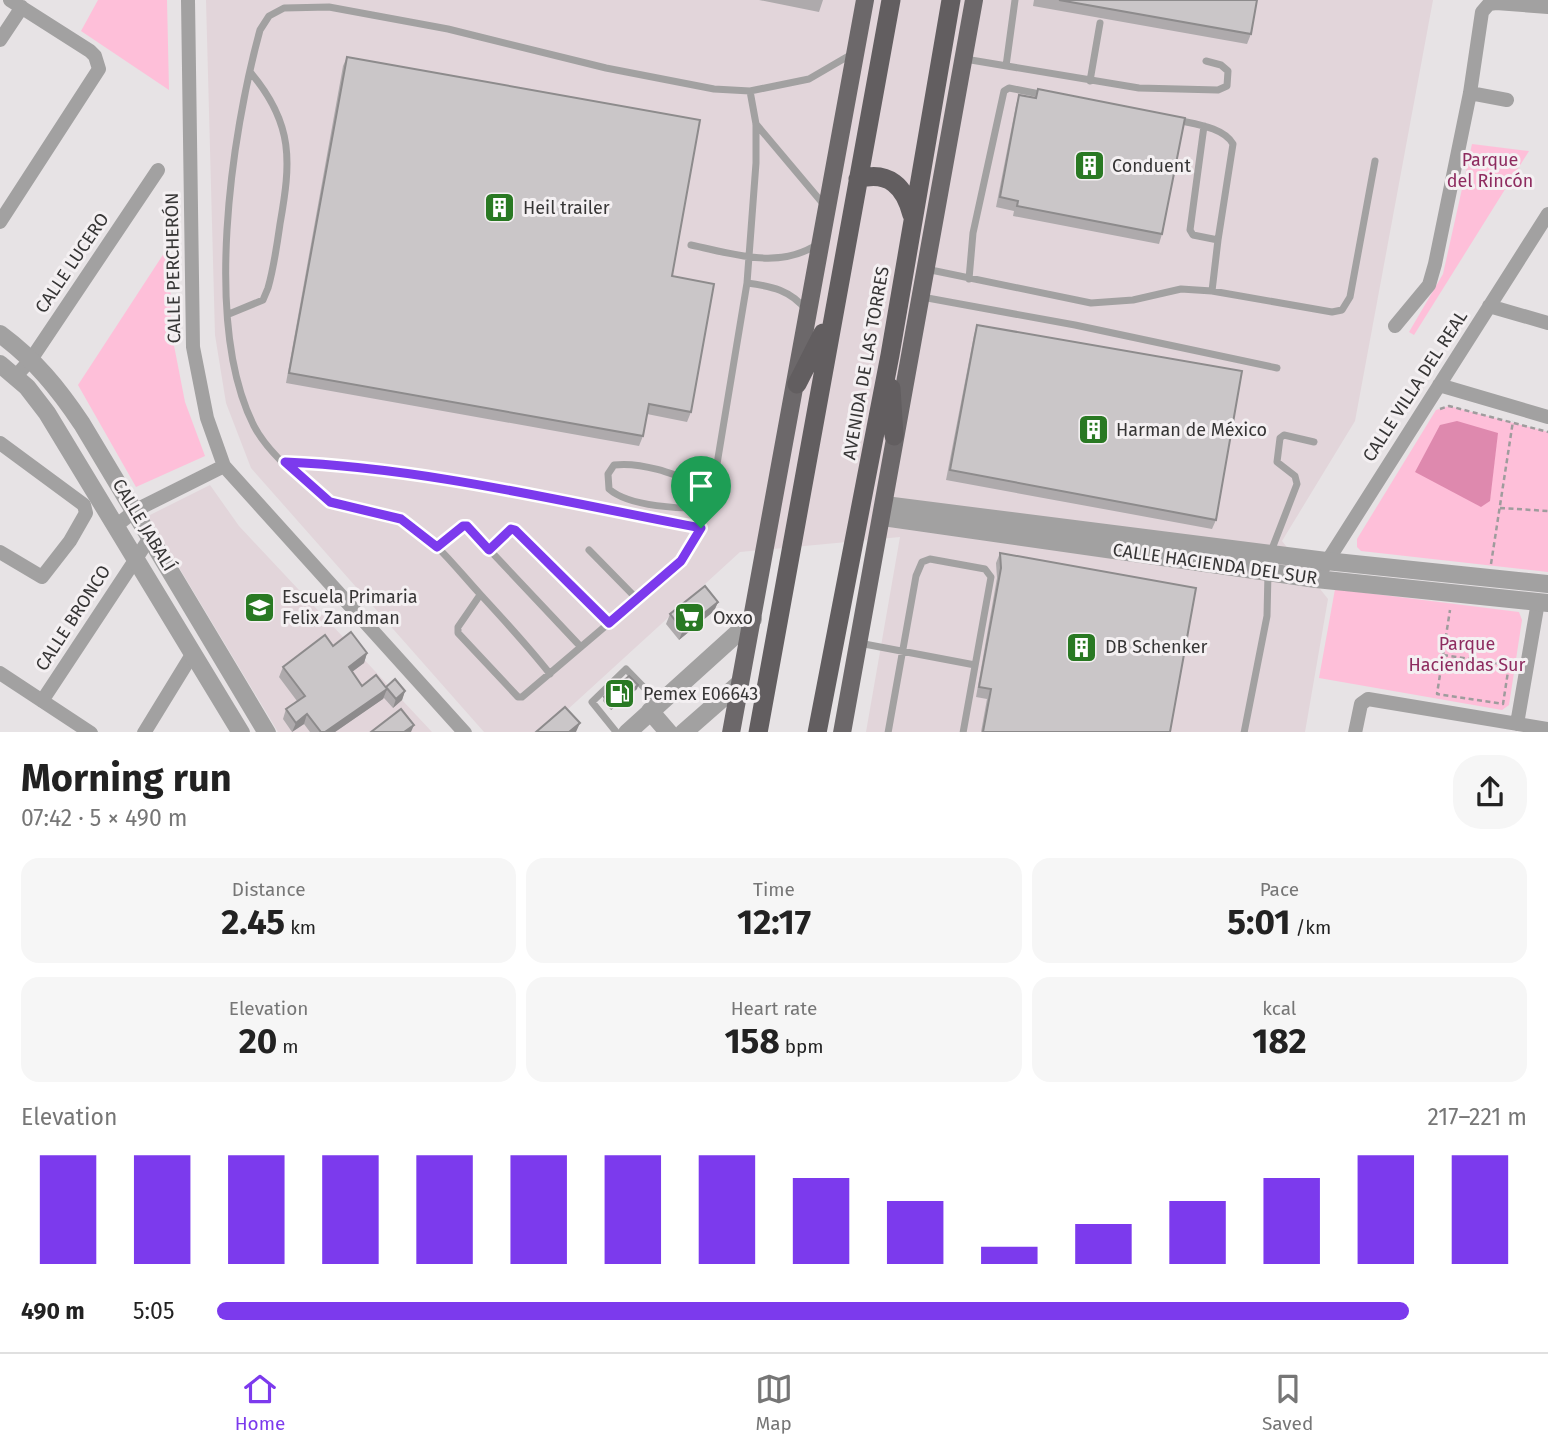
<!DOCTYPE html>
<meta charset="utf-8">
<style>
:root{--surface:#fff;--page:#f6f6f6;--text:#222;--muted:#767676;--line:#e0e0e0;--accent:#7c3aed}
body{margin:0;font-family:"Fira Sans",sans-serif;background:var(--page);color:var(--text);height:100vh;display:flex;flex-direction:column;font-size:26px;white-space:nowrap}
*{box-sizing:border-box;margin:0}
p{font-size:23px;color:var(--muted)}
.icon{flex:none;width:38px;height:38px;fill:none;stroke:currentColor;stroke-width:2;stroke-linecap:round;stroke-linejoin:round}
.map{position:relative;height:732px;overflow:hidden}
.details{display:flex;flex-direction:column;background:var(--surface);flex:1}
.details>*{flex:none}
.pin{position:absolute;display:grid;place-items:center;width:60px;height:60px;color:#fff;margin:-72px -30px;border-radius:50% 50% 50% 0;rotate:-45deg;box-shadow:0 0 7px #0007}
.pin .icon{rotate:45deg}
.round{display:grid;place-items:center;flex:none;width:74px;height:74px;border-radius:28px;background:var(--page)}
.summary{display:flex;align-items:center;justify-content:space-between;height:119px;padding:0 21px}
h1{font-size:38px;font-weight:700;line-height:52px}
.stats{display:grid;grid-template-columns:repeat(3,1fr);gap:10px;height:119px;padding:7px 21px}
.stats div{display:grid;align-content:center;border-radius:18px;background:var(--page);text-align:center}
.stats b{font-size:35px;font-weight:700}
.stats small{font-size:19px;font-weight:400}
.stats p{font-size:19px}
.chart{height:196px;padding:14px 21px}
.chart p{display:flex;justify-content:space-between}
.chart svg{width:100%;height:126px;margin-top:7px;stroke:var(--accent);stroke-width:6}
ul{padding:0 21px;list-style:none;font-size:23px}
li{display:grid;grid-template-columns:112px 84px 1fr;align-items:center;height:52px}
li i{height:18px;border-radius:9px;background:var(--accent)}
.menu{display:flex;justify-content:space-around;align-items:center;height:98px;border-top:2px solid var(--line);background:var(--surface);font-size:19px;color:var(--muted)}
.menu a{display:grid;justify-items:center;gap:4px}
.menu .on{color:var(--accent)}
.map>svg:first-child{display:block}
.built{fill:#e2d5da}
.green{fill:#febfd9}
.water{fill:#de89ae}
.lines{fill:none;stroke-linecap:round;stroke-linejoin:round}
.path{stroke:#9f9c9d;stroke-width:2.5;stroke-dasharray:5 3.5;stroke-linecap:butt}
.service{stroke:#a2a1a1;stroke-width:7}
.minor{stroke:#a2a1a1;stroke-width:14}
.tertiary{stroke:#a2a1a1;stroke-width:18}
.primary{stroke:#6c686a;stroke-width:18}
.trunk{stroke:#625e60;stroke-width:19}
.wall{fill:#aeaaac}
.shaded-wall{fill:#8d8b8c}
.building{fill:#cac6c8;stroke:#8d8b8c;stroke-width:2}
.route-casing{stroke:#fff;stroke-width:14}
.route{stroke:#7c3aed;stroke-width:9}
.labels{text-anchor:middle;stroke-width:6;stroke-linejoin:round;paint-order:stroke}
.park-label{font-size:18px;fill:#8e2b5f;stroke:#f4f0f2}
.poi-label{font-size:18px;fill:#363535;stroke:#f4f0f2;text-anchor:start}
.street-label{font-size:18px;fill:#363535;stroke:#f4f0f2}
</style>
<div class="map">
<svg width="1548" height="733" viewBox="0 0 1548 733">
<rect width="100%" height="100%" fill="#e7e3e5"/>
<path class="built" d="M 206,0 L 1433,0 L 1355,421 L 1282,541 L 1328,599 L 1305,732 L 866,732 L 900,537 L 740,552 L 543,732 L 484,732 L 251,468 L 226,403 L 215,335 Z
M 210,485 L 239,526 L 432,732 L 278,732 L 148,516 Z"/>
<path class="green" d="M 98,0 L 167,0 L 169,90 L 81,31 Z
M 1472,144 L 1529,151 L 1414,335 L 1409,332 L 1443,274 Z
M 170,244 L 171,330 L 185,402 L 205,456 L 136,487 L 78,385 Z
M 1449,406 L 1548,432 L 1548,572 L 1361,551 L 1357,547 L 1357,539 L 1436,410 Z
M 1335,589 L 1519,612 L 1522,620 L 1509,705 L 1502,710 L 1319,678 Z"/>
<path class="water" d="M 1457,421 L 1498,433 L 1490,501 L 1481,507 L 1415,472 L 1440,425 Z"/>
<g class="lines">
<path class="path" d="M 1440,409 L 1449,406 L 1548,432
M 1500,508 L 1548,511
M 1491,564 L 1513,421
M 1443,655 L 1509,665 L 1503,704 L 1437,694 Z
M 1443,655 L 1450,610"/>
<path class="service" d="M 965,59 L 1139,88 L 1218,90 L 1227,86 L 1228,71 L 1221,65 L 1206,61
M 1006,66 L 1015,0
M 1090,81 L 1100,23
M 750,91 L 809,79 L 852,54
M 1177,120 C 1194,124 1224,127 1233,144 L 1218,240 L 1193,235 L 1190,230 L 1204,126
M 756,124 L 825,206
M 691,245 C 734,254 779,270 818,244
M 926,269 L 1091,303 L 1133,300 L 1181,289 L 1212,291 L 1332,312 L 1342,310 L 1350,297 L 1375,161
M 969,279 L 973,233 L 1004,91 L 1009,88 L 1045,95
M 747,283 C 771,286 791,290 807,311
M 1212,291 L 1218,240
M 922,297 L 1075,325 L 1277,368
M 229,314 L 263,300 L 268,288 C 274,267 277,245 280,224 C 291,162 294,124 251,73
M 285,462 C 426,468 563,502 701,528
M 708,508 C 683,509 629,507 609,489 L 608,474 L 614,465 C 646,461 683,478 712,489
M 437,547 L 467,526 L 580,646
M 490,550 L 511,529 L 515,530 L 609,623
M 589,550 L 638,600
M 1270,554 L 1297,484 L 1295,476 L 1277,462 L 1280,438 L 1284,435 L 1314,442
M 480,595 L 458,627 L 458,633 L 518,697 L 522,697 L 682,561 L 701,528 L 715,476 L 747,283 L 756,163 L 756,124 L 750,91 L 714,89 L 606,68 L 448,29 L 329,7 L 284,8 L 269,16 L 260,30 C 231,136 203,325 254,426 C 267,451 297,477 319,494 C 343,513 378,506 404,521 C 435,539 456,568 480,594 C 504,620 528,646 550,674
M 859,643 L 975,665
M 617,733 L 592,702 L 626,669 L 659,703
M 888,733 L 916,576 L 922,562 L 930,559 L 985,569 L 991,577 L 963,733
M 1244,733 L 1267,616 L 1268,573"/>
<path class="minor" d="M 188,0 L 193,347 L 207,418 L 224,466 L 465,733
M 0,40 L 22,7
M 1470,93 L 1507,100
M 0,222 L 99,69 L 95,56 L 90,51 L 10,0
M 1489,306 L 1548,323
M 1395,326 L 1429,285 L 1435,264 L 1470,93 L 1482,12 L 1489,4 L 1496,3 L 1548,7
M 16,376 L 32,358 L 158,170
M 1439,385 L 1548,417
M 0,443 L 84,505 L 86,513 L 70,541 L 42,577 L 0,552
M 117,525 L 136,510 L 224,466
M 1316,579 L 1548,214
M 0,673 L 91,733
M 42,701 L 151,536
M 1517,724 L 1538,602
M 144,733 L 193,653
M 1355,733 L 1361,704 L 1368,699 L 1548,729"/>
<path class="tertiary" d="M 0,334 C 35,360 58,388 82,424 L 267,733
M 0,364 L 27,387 L 47,413 L 241,733
M 885,505 L 1326,561 L 1548,584
M 883,517 L 1316,579 L 1548,603
M 650,711 L 669,733
M 627,733 L 753,619
M 683,733 L 740,683"/>
<path class="primary" d="M 731,733 L 865,0
M 842,733 L 974,0"/>
<path class="trunk" d="M 858,179 C 889,170 905,187 912,215
M 797,384 L 823,333
M 891,388 L 894,436
M 758,733 L 891,0
M 817,733 L 890,355 L 951,0"/>
</g>
<path class="wall" d="M 759,0 L 823,0 L 819,12 Z
M 1034,0 L 1257,0 L 1251,34 L 1247,44 L 1033,6 Z
M 347,57 L 691,412 L 687,422 L 647,414 L 643,436 L 639,446 L 286,383 L 343,66 Z
M 1038,89 L 1162,234 L 1159,244 L 1013,216 L 1014,211 L 996,207 L 1016,105 L 1019,95 L 1034,98 Z
M 977,325 L 1216,520 L 1212,529 L 946,480 L 974,335 Z
M 1000,553 L 1170,732 L 981,732 L 987,699 L 976,697 L 997,578 L 996,563 Z
M 718,602 L 714,611 L 679,640 L 666,624 L 670,614 Z
M 333,646 L 367,653 L 364,663 L 352,672 L 362,686 L 405,691 L 402,700 L 393,708 L 384,698 L 335,732 L 310,732 L 304,724 L 292,732 L 283,719 L 286,709 L 297,701 L 279,677 L 283,667 Z
M 638,685 L 637,689 L 611,710 L 603,701 L 604,697 Z"/>
<path class="shaded-wall" d="M 718,602 L 714,611 L 679,640 L 683,630 Z
M 367,653 L 364,663 L 345,677 L 349,667 Z
M 638,685 L 637,689 L 611,710 L 612,707 Z
M 387,689 L 383,699 L 335,732 L 325,732 Z
M 405,691 L 402,700 L 393,708 L 396,699 Z
M 307,714 L 304,724 L 292,732 L 296,723 Z
M 580,723 L 576,732 L 569,732 Z
M 414,725 L 411,732 L 404,732 Z"/>
<path class="building" d="M 1059,0 L 1257,0 L 1251,34 Z
M 347,57 L 700,120 L 672,276 L 714,284 L 691,412 L 649,404 L 643,436 L 289,373 Z
M 1038,89 L 1185,118 L 1162,234 L 1017,206 L 1018,201 L 1000,197 L 1019,95 L 1036,98 Z
M 977,325 L 1242,371 L 1216,520 L 950,470 Z
M 1000,553 L 1196,588 L 1170,732 L 983,732 L 991,689 L 979,687 L 1001,568 Z
M 705,586 L 718,602 L 683,630 L 670,614 Z
M 351,632 L 367,653 L 349,667 L 362,686 L 376,675 L 387,689 L 325,732 L 321,732 L 307,714 L 296,723 L 286,709 L 305,696 L 283,667 L 325,635 L 333,646 Z
M 629,676 L 638,685 L 612,707 L 604,697 Z
M 395,679 L 405,691 L 396,699 L 386,687 Z
M 565,707 L 580,723 L 569,732 L 536,732 Z
M 401,709 L 414,725 L 404,732 L 371,732 Z"/>
<g class="lines">
<defs>
<path id="route" d="M 285,462 C 426,468 563,502 701,528 L 681,561 L 609,623 L 515,530 L 511,529 L 489,550 L 467,526 L 463,526 L 437,547 L 401,519 L 330,502 Z"/>
</defs>
<use href="#route" class="route-casing"/>
<use href="#route" class="route"/>
</g>
<defs>
<symbol id="building-square" viewBox="-11 -11 22 22"><rect x="-9" y="-9" width="18" height="18" rx="4" fill="#297923" stroke="#f4f0f2"/><path d="M-4-6H4V6H1V3H-1V6H-4ZM-2.5-4.3h1.7v1.8h-1.7ZM.8-4.3h1.7v1.8H.8ZM-2.5-1h1.7V.8h-1.7ZM.8-1h1.7V.8H.8Z" fill="#fff"/></symbol>
<symbol id="school-square" viewBox="-11 -11 22 22"><rect x="-9" y="-9" width="18" height="18" rx="4" fill="#297923" stroke="#f4f0f2"/><path d="M0-5L7-2L0 1L-7-2ZM-4 1L0 2.5L4 1V4Q0 6-4 4Z" fill="#fff"/></symbol>
<symbol id="supermarket-square" viewBox="-11 -11 22 22"><rect x="-9" y="-9" width="18" height="18" rx="4" fill="#297923" stroke="#f4f0f2"/><path d="M-6-5.5h2.5l.6 2H6L4.5 2H-2.5L-4.4-4H-6ZM-1.5 3.2a1.3 1.3 0 1 0 .1 0ZM3 3.2a1.3 1.3 0 1 0 .1 0Z" fill="#fff"/></symbol>
<symbol id="fuel-square" viewBox="-11 -11 22 22"><rect x="-9" y="-9" width="18" height="18" rx="4" fill="#297923" stroke="#f4f0f2"/><path d="M-5.5-6h7V0h2V4h1.3V-2.5L3-4.5l.8-.8L6-3V5H2.5V1h-1V6h-7ZM-4.2-4.7v3.2H.2V-4.7Z" fill="#fff"/></symbol>
</defs>
<g fill-rule="evenodd">
<use href="#building-square" x="1072" y="148" width="35" height="35"/>
<use href="#building-square" x="482" y="190" width="35" height="35"/>
<use href="#building-square" x="1076" y="412" width="35" height="35"/>
<use href="#school-square" x="242" y="590" width="35" height="35"/>
<use href="#supermarket-square" x="672" y="600" width="35" height="35"/>
<use href="#building-square" x="1064" y="630" width="35" height="35"/>
<use href="#fuel-square" x="602" y="676" width="35" height="35"/>
</g>
<g class="labels">
<g class="park-label">
<text x="1490" y="166">Parque<tspan x="1490" dy="21">del Rincón</tspan></text>
<text x="1467" y="650">Parque<tspan x="1467" dy="21">Haciendas Sur</tspan></text>
</g>
<g class="poi-label">
<text x="1112" y="172">Conduent</text>
<text x="523" y="214">Heil trailer</text>
<text x="1116" y="436">Harman de México</text>
<text x="282" y="603">Escuela Primaria<tspan x="282" dy="21">Felix Zandman</tspan></text>
<text x="713" y="624">Oxxo</text>
<text x="1105" y="653">DB Schenker</text>
<text x="643" y="700">Pemex E06643</text>
</g>
<g class="street-label">
<text transform="translate(72 263) rotate(-56)" y="6">CALLE LUCERO</text>
<text transform="translate(173 268) rotate(-91)" y="6">CALLE PERCHERÓN</text>
<text transform="translate(866 363) rotate(-80)" y="6">AVENIDA DE LAS TORRES</text>
<text transform="translate(1415 386) rotate(-57)" y="6">CALLE VILLA DEL REAL</text>
<text transform="translate(144 525) rotate(59)" y="6">CALLE JABALÍ</text>
<text transform="translate(1215 564) rotate(8)" y="6">CALLE HACIENDA DEL SUR</text>
<text transform="translate(73 618) rotate(-57)" y="6">CALLE BRONCO</text>
</g>
</g>
</svg>
<div class="pin" style="left:701px;top:528px;background:#1e9e55"><svg class="icon" aria-label="arrive" viewBox="0 0 24 24"><path d="M6 21V4h12l-3 4 3 4H6"/></svg></div>
</div>
<section class="details">
<div class="summary"><div><h1>Morning run</h1><p>07:42 · 5 × 490 m</p></div><a class="round"><svg class="icon" aria-label="share" viewBox="0 0 24 24"><path d="M12 15V3M7 8l5-5 5 5M5 13v7h14v-7"/></svg></a></div>
<div class="stats">
<div><p>Distance</p><b>2.45<small> km</small></b></div>
<div><p>Time</p><b>12:17</b></div>
<div><p>Pace</p><b>5:01<small> /km</small></b></div>
</div>
<div class="stats">
<div><p>Elevation</p><b>20<small> m</small></b></div>
<div><p>Heart rate</p><b>158<small> bpm</small></b></div>
<div><p>kcal</p><b>182</b></div>
</div>
<div class="chart"><p><span>Elevation</span>217–221 m</p>
<svg viewBox="0 0 160 44" preserveAspectRatio="none"><path d="M5 44V6M15 44V6M25 44V6M35 44V6M45 44V6M55 44V6M65 44V6M75 44V6M85 44V14M95 44V22M105 44V38M115 44V30M125 44V22M135 44V14M145 44V6M155 44V6"/></svg>
</div>
<ul>
<li><b>490 m</b>5:05<i style="width:91%"></i></li>
</ul>
</section>
<nav class="menu">
<a class="on"><svg class="icon" aria-label="home" viewBox="0 0 24 24"><path d="M3 11l9-7 9 7M6 9v11h12V9"/></svg>Home</a>
<a><svg class="icon" aria-label="map" viewBox="0 0 24 24"><path d="M3 6l6-2 6 2 6-2v14l-6 2-6-2-6 2zM9 4v14M15 6v14"/></svg>Map</a>
<a><svg class="icon" aria-label="saved" viewBox="0 0 24 24"><path d="M7 4h10v16l-5-4-5 4z"/></svg>Saved</a>
</nav>
